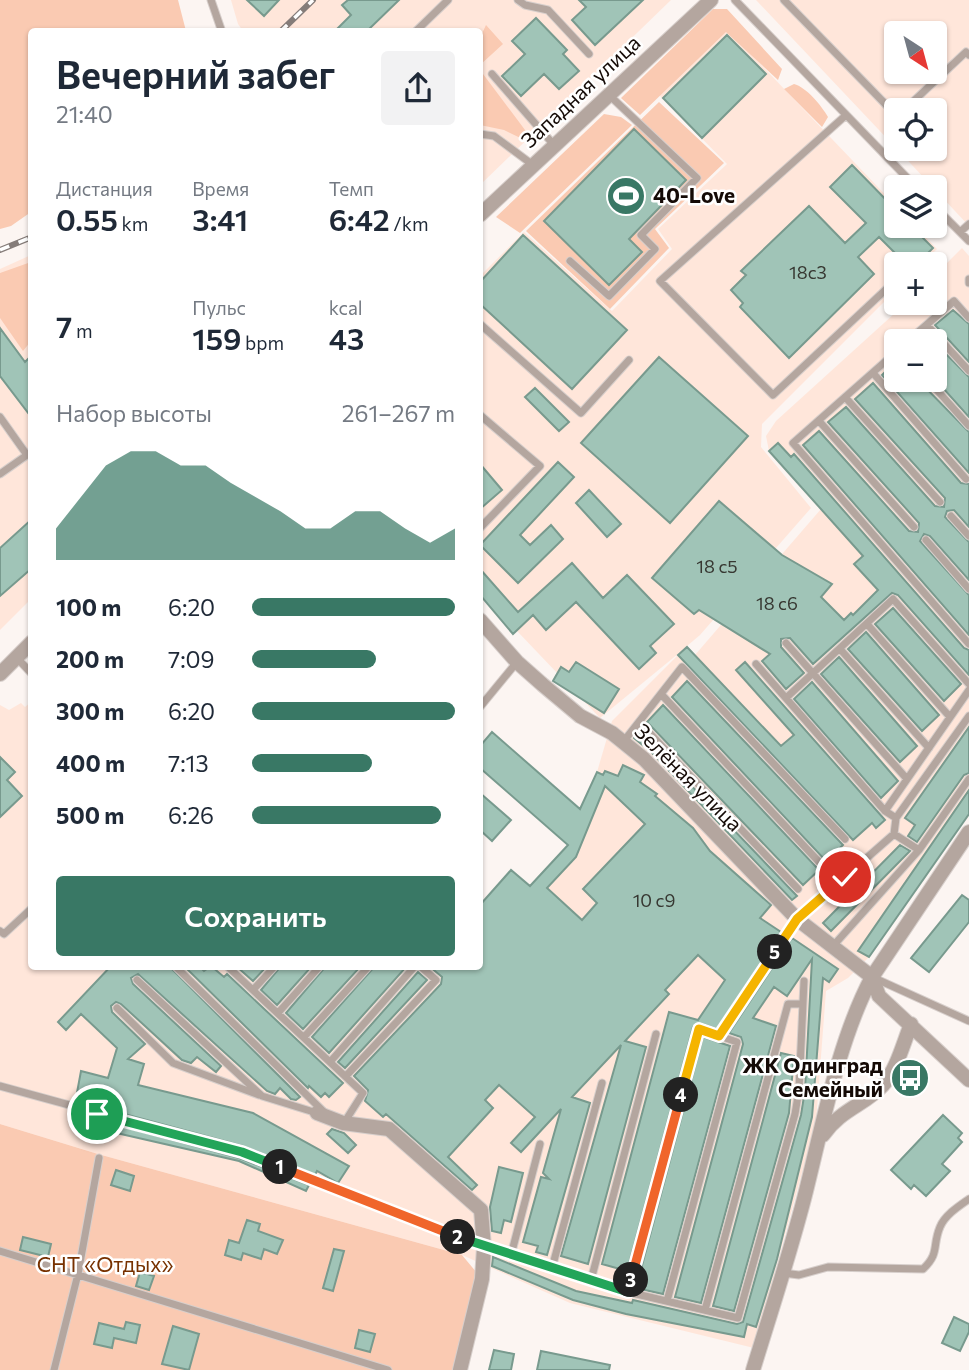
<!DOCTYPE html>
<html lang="ru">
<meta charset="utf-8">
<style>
:root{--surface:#fff;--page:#f2f2f3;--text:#1f2937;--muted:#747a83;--accent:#397865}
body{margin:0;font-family:Commissioner,sans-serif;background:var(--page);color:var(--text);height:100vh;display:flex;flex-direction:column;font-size:26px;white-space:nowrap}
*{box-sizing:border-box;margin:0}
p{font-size:23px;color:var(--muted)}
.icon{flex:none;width:38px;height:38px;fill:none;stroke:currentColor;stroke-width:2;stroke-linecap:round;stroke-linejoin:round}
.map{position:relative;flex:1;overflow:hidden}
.panel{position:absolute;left:28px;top:28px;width:455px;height:942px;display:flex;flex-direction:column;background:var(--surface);border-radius:7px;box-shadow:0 2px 5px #0004}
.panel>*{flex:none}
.needle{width:46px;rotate:144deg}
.controls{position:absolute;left:884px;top:21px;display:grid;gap:14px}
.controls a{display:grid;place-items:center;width:63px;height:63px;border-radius:7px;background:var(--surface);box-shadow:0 2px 5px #0004;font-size:35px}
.pin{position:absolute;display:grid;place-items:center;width:60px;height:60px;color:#fff;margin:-30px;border:4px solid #fff;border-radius:50%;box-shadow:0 2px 7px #0007}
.km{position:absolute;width:35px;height:35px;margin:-18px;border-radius:50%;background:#222;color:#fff;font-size:19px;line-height:35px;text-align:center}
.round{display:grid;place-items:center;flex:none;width:74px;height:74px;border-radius:7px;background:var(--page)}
.overview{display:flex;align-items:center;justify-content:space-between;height:119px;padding:0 28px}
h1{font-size:38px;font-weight:600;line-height:52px}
.metrics{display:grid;grid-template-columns:repeat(3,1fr);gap:10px;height:119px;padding:7px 28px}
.metrics div{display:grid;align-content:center}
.metrics b{font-size:30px;font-weight:600}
.metrics small{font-size:19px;font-weight:400}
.metrics p{font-size:19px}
.chart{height:196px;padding:14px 28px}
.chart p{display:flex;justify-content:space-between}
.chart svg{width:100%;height:126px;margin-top:7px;fill:var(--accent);opacity:.7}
.cta{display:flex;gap:14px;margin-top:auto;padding:14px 28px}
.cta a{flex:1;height:80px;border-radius:7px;background:var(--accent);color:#fff;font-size:28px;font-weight:600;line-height:80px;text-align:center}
ul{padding:0 28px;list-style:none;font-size:23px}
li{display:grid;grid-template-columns:112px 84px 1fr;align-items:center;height:52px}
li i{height:18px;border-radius:9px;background:var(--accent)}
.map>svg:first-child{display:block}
.built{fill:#ffe6da;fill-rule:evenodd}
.green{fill:#facab2}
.building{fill:#a0c4b7;stroke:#789a8e;stroke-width:2;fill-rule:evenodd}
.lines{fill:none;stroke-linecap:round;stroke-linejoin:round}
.service-casing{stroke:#d7cfcc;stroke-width:9}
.minor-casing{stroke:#d7cfcc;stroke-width:16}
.service{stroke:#b4a69f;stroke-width:7}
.minor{stroke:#b4a69f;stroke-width:14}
.rail-casing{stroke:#857c79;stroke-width:6}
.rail{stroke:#fff;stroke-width:3.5;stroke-dasharray:10;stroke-linecap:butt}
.split-1-casing{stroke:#fff;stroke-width:14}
.split-2-casing{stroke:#fff;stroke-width:14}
.split-3-casing{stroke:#fff;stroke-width:14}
.split-4-casing{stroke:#fff;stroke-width:14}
.split-5-casing{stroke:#fff;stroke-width:14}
.split-6-casing{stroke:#fff;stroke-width:14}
.split-1{stroke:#22a559;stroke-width:9}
.split-2{stroke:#f0652b;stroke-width:9}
.split-3{stroke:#22a559;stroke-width:9}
.split-4{stroke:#f0652b;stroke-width:9}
.split-5{stroke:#f5b400;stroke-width:9}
.split-6{stroke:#f5b400;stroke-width:9}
.labels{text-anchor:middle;stroke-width:5;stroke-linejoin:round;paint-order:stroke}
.number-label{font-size:18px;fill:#373832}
.street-label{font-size:21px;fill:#140a06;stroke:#fff}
.poi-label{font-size:21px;font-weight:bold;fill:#140a06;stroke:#fff;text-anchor:start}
.park-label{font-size:21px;fill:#773100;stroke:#fff}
</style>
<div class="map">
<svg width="969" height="1370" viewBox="0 0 969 1370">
<rect width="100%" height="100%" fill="#fcf5f2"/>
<path class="built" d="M 231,0 L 671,0 L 480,185 L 480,32 L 243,31 L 238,24 Z
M 756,0 L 969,0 L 969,226 L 897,149 L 934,149 L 934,110 L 896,110 L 896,148 ZM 896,33 L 934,33 L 934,72 L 896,72 Z
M 727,29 L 896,206 L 896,226 L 915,226 L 937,249 L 921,264 L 896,264 L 896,290 L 762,424 L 761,447 L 811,508 L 700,635 L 687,646 L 695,655 L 821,509 L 769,451 L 766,436 L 776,421 L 906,303 L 934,303 L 935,275 L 962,248 L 969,256 L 969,814 L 869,957 L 848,978 L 826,991 L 816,1122 L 754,1348 L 570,1303 L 462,1255 L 98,1154 L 0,1124 L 0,705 L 9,710 L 21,703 L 25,707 L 31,702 L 32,966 L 480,966 L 480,940 L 566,848 L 597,772 L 612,721 L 684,649 L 600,718 L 480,592 L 480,276 L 524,232 L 612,311 L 672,249 L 658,229 L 727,164 L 658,94 ZM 896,341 L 934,341 L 934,380 L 896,380 Z
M 31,255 L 31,599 L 0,630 L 0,269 Z"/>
<path class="green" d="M 0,0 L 178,0 L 186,31 L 32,32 L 31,212 L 11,226 L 0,229 Z
M 713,9 L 727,9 L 782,69 L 778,80 L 726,32 L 640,115 L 621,98 Z
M 486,25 L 503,44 L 480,65 L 480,38 Z
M 480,70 L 537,146 L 504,130 L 480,125 Z
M 794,84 C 806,87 822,106 828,117 L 822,127 L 784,89 Z
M 659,102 L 724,163 L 655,229 L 669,248 L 610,309 L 526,231 Z
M 604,114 L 621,117 L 632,125 L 520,233 L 496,217 Z
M 31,262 L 31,341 L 23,351 L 0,318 L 0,273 Z
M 0,1124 L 98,1154 L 462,1255 L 482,1279 L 457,1370 L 0,1370 Z"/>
<path class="building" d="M 247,0 L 279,0 L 264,16 Z
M 348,0 L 399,0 L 366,32 L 334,32 L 351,15 L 342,5 Z
M 579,0 L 643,0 L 595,45 L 572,20 L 586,7 Z
M 536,18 L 567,50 L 563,54 L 579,71 L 559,89 L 544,74 L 521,96 L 502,76 L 525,54 L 512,41 Z
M 727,35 L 766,74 L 702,138 L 663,98 Z
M 634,129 L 686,180 L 629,239 L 642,252 L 609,285 L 544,221 Z
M 852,165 L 896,210 L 896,226 L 911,226 L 933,248 L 917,264 L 906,264 L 879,237 L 858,257 L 874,274 L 789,358 L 740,307 L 743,303 L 731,290 L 746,275 L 741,271 L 809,206 L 845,243 L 866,223 L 830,187 Z
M 523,235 L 627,330 L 572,389 L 480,304 L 480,282 Z
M 953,310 L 969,324 L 969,362 L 935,325 Z
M 0,328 L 25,362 L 32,355 L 32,418 L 0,376 Z
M 934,342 L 969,377 L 969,417 L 934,378 Z
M 659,357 L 748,436 L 670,523 L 581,443 Z
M 896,361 L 896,380 L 918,380 L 969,432 L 969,473 L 882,375 Z
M 873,383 L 961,483 L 969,484 L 969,527 L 954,510 L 947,511 L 945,517 L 969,542 L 969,580 L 930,536 L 924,534 L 920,541 L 969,595 L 969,635 L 803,445 L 819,431 L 909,531 L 918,532 L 919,523 L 828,422 L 846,407 L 935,506 L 944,507 L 945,498 L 855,399 Z
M 535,388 L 569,422 L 559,431 L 525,397 Z
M 778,443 L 791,457 L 794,454 L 964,648 L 969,650 L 969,675 L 898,595 L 892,593 L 813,664 L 790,638 L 781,639 L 781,647 L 804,673 L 786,689 L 762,661 L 770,654 L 699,610 L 694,614 L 652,578 L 719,501 L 782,555 L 832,584 L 821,597 L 844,620 L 851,613 L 853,615 L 878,590 L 854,564 L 863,556 L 769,451 Z
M 558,462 L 574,477 L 520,535 L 530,545 L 551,525 L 563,539 L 518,583 L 480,545 Z
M 480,464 L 502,490 L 480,509 Z
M 589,490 L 621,524 L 607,537 L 576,503 Z
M 32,519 L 32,568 L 0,596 L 0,548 Z
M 572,563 L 603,598 L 627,575 L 674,624 L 650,646 L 656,653 L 639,669 L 576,602 L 546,630 L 533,615 L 513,634 L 480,595 L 480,569 L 518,612 Z
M 893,608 L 961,684 L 944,701 L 875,624 Z
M 866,632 L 939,715 L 922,731 L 848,649 Z
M 687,647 L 781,746 L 794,735 L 736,670 L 745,662 L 885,820 L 876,828 L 872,823 L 853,840 L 678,655 Z
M 839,657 L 917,746 L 900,762 L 821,674 Z
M 576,662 L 619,689 L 604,713 L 553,681 L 561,667 L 569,672 Z
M 687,681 L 843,845 L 826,861 L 672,697 Z
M 812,682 L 898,781 L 881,798 L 794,699 Z
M 663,705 L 819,870 L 803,885 L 647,722 Z
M 969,727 L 969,773 L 964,775 L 917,842 L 908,836 L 915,825 L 905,818 Z
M 639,731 L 797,896 L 792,900 L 651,752 L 634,738 Z
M 492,732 L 580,809 L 597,772 L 603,775 L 605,771 L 618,776 L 623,765 L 644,775 L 640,782 L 657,794 L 655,796 L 693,828 L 710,851 L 771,905 L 760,918 L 781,932 L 717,1029 L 700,1023 L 693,1027 L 627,1271 L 602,1264 L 669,1012 L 698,1020 L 725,980 L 698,955 L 665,990 L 669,994 L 625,1041 L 646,1047 L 588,1264 L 561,1256 L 621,1045 L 572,1097 L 590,1103 L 547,1255 L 536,1252 L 538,1246 L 523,1242 L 541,1177 L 549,1179 L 543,1173 L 561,1109 L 521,1152 L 511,1143 L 535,1117 L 499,1085 L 485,1100 L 493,1108 L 448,1157 L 477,1185 L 472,1190 L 386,1114 L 383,1117 L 365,1101 L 368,1090 L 354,1076 L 441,984 L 442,977 L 429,966 L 480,966 L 480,905 L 511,870 L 530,886 L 568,845 L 480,768 L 480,746 ZM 605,786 L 645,824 L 583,889 L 597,903 L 582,920 L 547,888 L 576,857 Z
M 0,757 L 15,772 L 7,780 L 22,796 L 0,817 Z
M 969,790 L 969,814 L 869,957 L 858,951 Z
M 480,793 L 511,820 L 492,841 L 480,830 Z
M 900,845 L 910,851 L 831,931 L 823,923 Z
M 962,895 L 969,900 L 969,922 L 929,972 L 911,958 Z
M 792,938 L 838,969 L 829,982 L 823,978 L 812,1117 L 777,1259 L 756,1327 L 747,1324 L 744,1337 L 626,1314 L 573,1300 L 492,1266 L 493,1257 L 576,1291 L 632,1303 L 633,1300 L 737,1324 L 743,1322 L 801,1115 L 805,1090 L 812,959 L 787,996 L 774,987 L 753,1018 L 776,1026 L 701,1303 L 675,1297 L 743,1044 L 741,1037 L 729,1033 Z
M 111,966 L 169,966 L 300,1097 L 296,1100 L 291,1099 L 280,1088 L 275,1094 L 267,1091 L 138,974 L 131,978 L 133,984 L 221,1066 L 216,1072 L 197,1057 L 191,1063 L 182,1060 L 121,1004 L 116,1002 L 111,1006 L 112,1012 L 145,1044 L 128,1059 L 144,1064 L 138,1085 L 253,1113 L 349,1166 L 338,1183 L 317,1171 L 315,1175 L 243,1146 L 117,1112 L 118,1107 L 76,1098 L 81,1071 L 108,1078 L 117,1048 L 81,1014 L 66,1030 L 58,1022 Z
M 184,966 L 199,966 L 204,971 L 211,966 L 224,977 L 227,974 L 343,1083 L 329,1097 L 325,1093 L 321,1097 L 309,1086 L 308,1088 Z
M 236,966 L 267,966 L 253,981 Z
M 281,966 L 312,966 L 277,1005 L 261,990 Z
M 326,966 L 361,966 L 303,1029 L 286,1013 Z
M 375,966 L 407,966 L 329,1053 L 312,1037 Z
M 418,972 L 427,980 L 345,1068 L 338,1062 Z
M 703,1037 L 730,1046 L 663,1294 L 636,1288 Z
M 781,1053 L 794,1056 L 789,1113 L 734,1311 L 713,1306 Z
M 943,1115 L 962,1133 L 958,1138 L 962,1142 L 942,1164 L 950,1171 L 926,1196 L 914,1185 L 911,1189 L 891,1170 Z
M 114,1124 L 239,1158 L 309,1185 L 306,1191 L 239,1161 L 112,1132 Z
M 332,1129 L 344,1133 L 356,1145 L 348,1153 L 327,1134 Z
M 499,1167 L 523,1173 L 511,1222 L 504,1220 L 501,1233 L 492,1231 L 490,1207 Z
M 116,1170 L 134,1176 L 130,1191 L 111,1185 Z
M 247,1220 L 260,1224 L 258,1231 L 283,1240 L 277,1254 L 264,1249 L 261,1259 L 243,1253 L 241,1260 L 225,1255 L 229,1240 L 239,1243 Z
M 23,1237 L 51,1244 L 48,1257 L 20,1250 Z
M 334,1249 L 344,1251 L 333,1291 L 323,1288 Z
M 140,1272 L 154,1276 L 149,1290 L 136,1286 Z
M 954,1317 L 969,1324 L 969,1332 L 960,1351 L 942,1343 Z
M 126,1322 L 140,1325 L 136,1343 L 114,1338 L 112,1348 L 94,1344 L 99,1323 L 124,1329 Z
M 173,1326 L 199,1334 L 189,1370 L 162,1364 Z
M 359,1330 L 375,1334 L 370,1352 L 355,1348 Z
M 494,1350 L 514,1354 L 511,1370 L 489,1370 Z
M 541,1351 L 610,1365 L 609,1370 L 537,1370 Z"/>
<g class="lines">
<defs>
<path id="service" d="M 211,0 L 222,32
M 518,0 L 525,5 L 548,10 L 589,54
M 735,0 L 916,187
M 784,0 L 896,115
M 415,32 L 448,0
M 492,74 L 554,145
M 904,110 L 966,52 L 969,55
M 845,116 L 660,281 L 773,395 L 896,280
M 480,134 L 494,136 L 533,165
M 934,206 L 969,241
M 960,232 L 969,224
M 570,261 L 609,296 L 655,249 L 641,235 L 697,178 L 609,95
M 969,279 L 969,283
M 480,324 L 581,413 L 629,360
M 927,325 L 969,371
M 908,341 L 954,301 L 969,318
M 896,352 L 793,443 L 969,644
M 873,373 L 966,479
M 928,380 L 969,426
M 845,397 L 940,502
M 480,415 L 540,466 L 480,528
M 0,417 L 27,455 L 0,474
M 819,421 L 914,527
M 951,516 L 969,536
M 926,540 L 969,589
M 867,624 L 950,717
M 786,643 L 907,779
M 840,649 L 929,748
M 17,658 L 32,674
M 756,664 L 885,811 L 896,818 L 894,834
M 661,694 L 821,864
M 786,698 L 893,599 L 969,684
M 480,707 L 517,662
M 639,722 L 798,889
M 624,741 L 682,667 L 845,839
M 885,811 L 969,690
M 896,818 L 969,716
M 894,834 L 919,850
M 0,931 L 4,934 L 32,908
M 833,946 L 919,850 L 969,779
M 175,966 L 324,1112
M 227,966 L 363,1093 L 344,1123
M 872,977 L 969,1021
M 137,980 L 262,1096 L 317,1113
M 253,990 L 275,966
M 117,1008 L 173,1063 L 259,1095
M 278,1013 L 320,966
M 719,1036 L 797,919 L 894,834
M 304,1037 L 369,966
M 330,1062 L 415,966
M 346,1076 L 436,980 L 420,966
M 0,1086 L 241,1152 L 489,1249 L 628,1292 L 738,1318 L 795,1114 L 799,1090 L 804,981
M 0,1251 L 388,1370
M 511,1255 L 540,1144
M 552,1268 L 602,1083
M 783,1273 L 799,1275 L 828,1267 L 923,1269 C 940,1253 932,1246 940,1227 C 945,1215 959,1206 969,1199
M 591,1280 L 656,1034
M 628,1292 L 699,1029 L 737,1042 L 667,1301
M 705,1310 L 788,1004 L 802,1004
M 54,1370 L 78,1274 L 99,1158"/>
<path id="minor" d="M 480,215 L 711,0
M 480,620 L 517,662 L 543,685 L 580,716 L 612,733 L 644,759 L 797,919 L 872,977 L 969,832
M 0,674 L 32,642
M 872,977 L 879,996 L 969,1080
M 317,1113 L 343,1123 L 389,1129 L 481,1210 L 484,1247 L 482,1279 L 460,1370
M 823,1135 C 841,1109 865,1105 883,1085 C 897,1069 903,1044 911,1024
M 753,1370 C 771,1311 791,1251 806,1191 C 823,1123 839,1039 872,977"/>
</defs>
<use href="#service" class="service-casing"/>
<use href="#minor" class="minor-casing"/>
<use href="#service" class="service"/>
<use href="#minor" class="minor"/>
<defs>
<path id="rail" d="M 280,32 L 313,0
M 0,250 L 32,237"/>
</defs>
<use href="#rail" class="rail-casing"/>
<use href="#rail" class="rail"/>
</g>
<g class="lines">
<defs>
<path id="split-1" d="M 97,1114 L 242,1152 L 280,1167"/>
<path id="split-2" d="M 280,1167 L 458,1237"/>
<path id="split-3" d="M 458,1237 L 628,1292 L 631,1280"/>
<path id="split-4" d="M 631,1280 L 681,1095"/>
<path id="split-5" d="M 681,1095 L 699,1029 L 719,1036 L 775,952"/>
<path id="split-6" d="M 775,952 L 797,919 L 845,877"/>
</defs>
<use href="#split-1" class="split-1-casing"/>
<use href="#split-2" class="split-2-casing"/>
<use href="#split-3" class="split-3-casing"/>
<use href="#split-4" class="split-4-casing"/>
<use href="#split-5" class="split-5-casing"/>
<use href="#split-6" class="split-6-casing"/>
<use href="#split-1" class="split-1"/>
<use href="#split-2" class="split-2"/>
<use href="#split-3" class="split-3"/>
<use href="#split-4" class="split-4"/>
<use href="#split-5" class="split-5"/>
<use href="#split-6" class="split-6"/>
</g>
<defs>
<symbol id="stadium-disc" viewBox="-11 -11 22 22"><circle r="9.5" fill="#397865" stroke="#fff"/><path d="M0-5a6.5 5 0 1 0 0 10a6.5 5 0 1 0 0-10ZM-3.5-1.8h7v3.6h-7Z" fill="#fff"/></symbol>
<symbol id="bus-disc" viewBox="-11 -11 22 22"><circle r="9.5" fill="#397865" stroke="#fff"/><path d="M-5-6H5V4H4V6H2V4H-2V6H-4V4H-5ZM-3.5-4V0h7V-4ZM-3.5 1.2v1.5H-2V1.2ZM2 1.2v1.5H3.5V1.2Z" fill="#fff"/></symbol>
</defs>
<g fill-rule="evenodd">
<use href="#stadium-disc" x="604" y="174" width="44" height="44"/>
<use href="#bus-disc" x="888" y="1056" width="44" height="44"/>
</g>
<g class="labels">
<g class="number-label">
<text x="808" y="279">18с3</text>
<text x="717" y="573">18 с5</text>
<text x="777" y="610">18 с6</text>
<text x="654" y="907">10 с9</text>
</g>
<g class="street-label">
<text transform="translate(581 92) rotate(-43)" y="7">Западная улица</text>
<text transform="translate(688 778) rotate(45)" y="7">Зелёная улица</text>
</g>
<g class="poi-label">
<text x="653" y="203">40-Love</text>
<text x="883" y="1073" text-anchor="end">ЖК Одинград<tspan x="883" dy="24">Семейный</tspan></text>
</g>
<g class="park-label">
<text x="105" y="1272">СНТ «Отдых»</text>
</g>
</g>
</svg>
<div class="controls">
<a><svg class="needle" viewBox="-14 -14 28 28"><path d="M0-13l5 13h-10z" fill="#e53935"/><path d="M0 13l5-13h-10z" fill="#747a83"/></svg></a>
<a><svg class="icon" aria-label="locate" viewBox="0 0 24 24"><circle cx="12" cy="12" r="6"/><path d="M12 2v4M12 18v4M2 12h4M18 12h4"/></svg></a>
<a><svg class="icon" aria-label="layers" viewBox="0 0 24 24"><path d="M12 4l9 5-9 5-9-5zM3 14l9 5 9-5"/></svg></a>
<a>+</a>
<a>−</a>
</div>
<div class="pin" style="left:97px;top:1114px;background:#1e9e55"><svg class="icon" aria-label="arrive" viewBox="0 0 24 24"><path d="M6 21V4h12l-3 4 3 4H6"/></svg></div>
<div class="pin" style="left:845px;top:877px;background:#d93025"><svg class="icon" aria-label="check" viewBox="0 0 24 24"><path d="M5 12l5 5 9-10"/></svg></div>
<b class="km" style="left:280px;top:1167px">1</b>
<b class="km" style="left:458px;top:1237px">2</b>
<b class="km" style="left:631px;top:1280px">3</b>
<b class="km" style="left:681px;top:1095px">4</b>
<b class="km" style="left:775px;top:952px">5</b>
<section class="panel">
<div class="overview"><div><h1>Вечерний забег</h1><p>21:40</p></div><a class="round"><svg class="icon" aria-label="share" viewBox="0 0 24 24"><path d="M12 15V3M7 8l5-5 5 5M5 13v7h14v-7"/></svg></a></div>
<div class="metrics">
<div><p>Дистанция</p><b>0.55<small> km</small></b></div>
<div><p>Время</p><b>3:41</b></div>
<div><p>Темп</p><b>6:42<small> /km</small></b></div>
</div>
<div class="metrics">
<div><b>7<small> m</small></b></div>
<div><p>Пульс</p><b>159<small> bpm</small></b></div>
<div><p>kcal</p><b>43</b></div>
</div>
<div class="chart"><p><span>Набор высоты</span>261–267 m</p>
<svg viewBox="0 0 160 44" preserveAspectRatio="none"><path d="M0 44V33L10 22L20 11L30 6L40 6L50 11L60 11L70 17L80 22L90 27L100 33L110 33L120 27L130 27L140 33L150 38L160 33V44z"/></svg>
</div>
<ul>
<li><b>100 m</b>6:20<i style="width:100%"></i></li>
<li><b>200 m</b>7:09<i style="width:61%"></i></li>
<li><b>300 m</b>6:20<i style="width:100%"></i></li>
<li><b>400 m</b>7:13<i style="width:59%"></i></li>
<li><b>500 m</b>6:26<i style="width:93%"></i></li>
</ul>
<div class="cta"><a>Сохранить</a></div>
</section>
</div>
